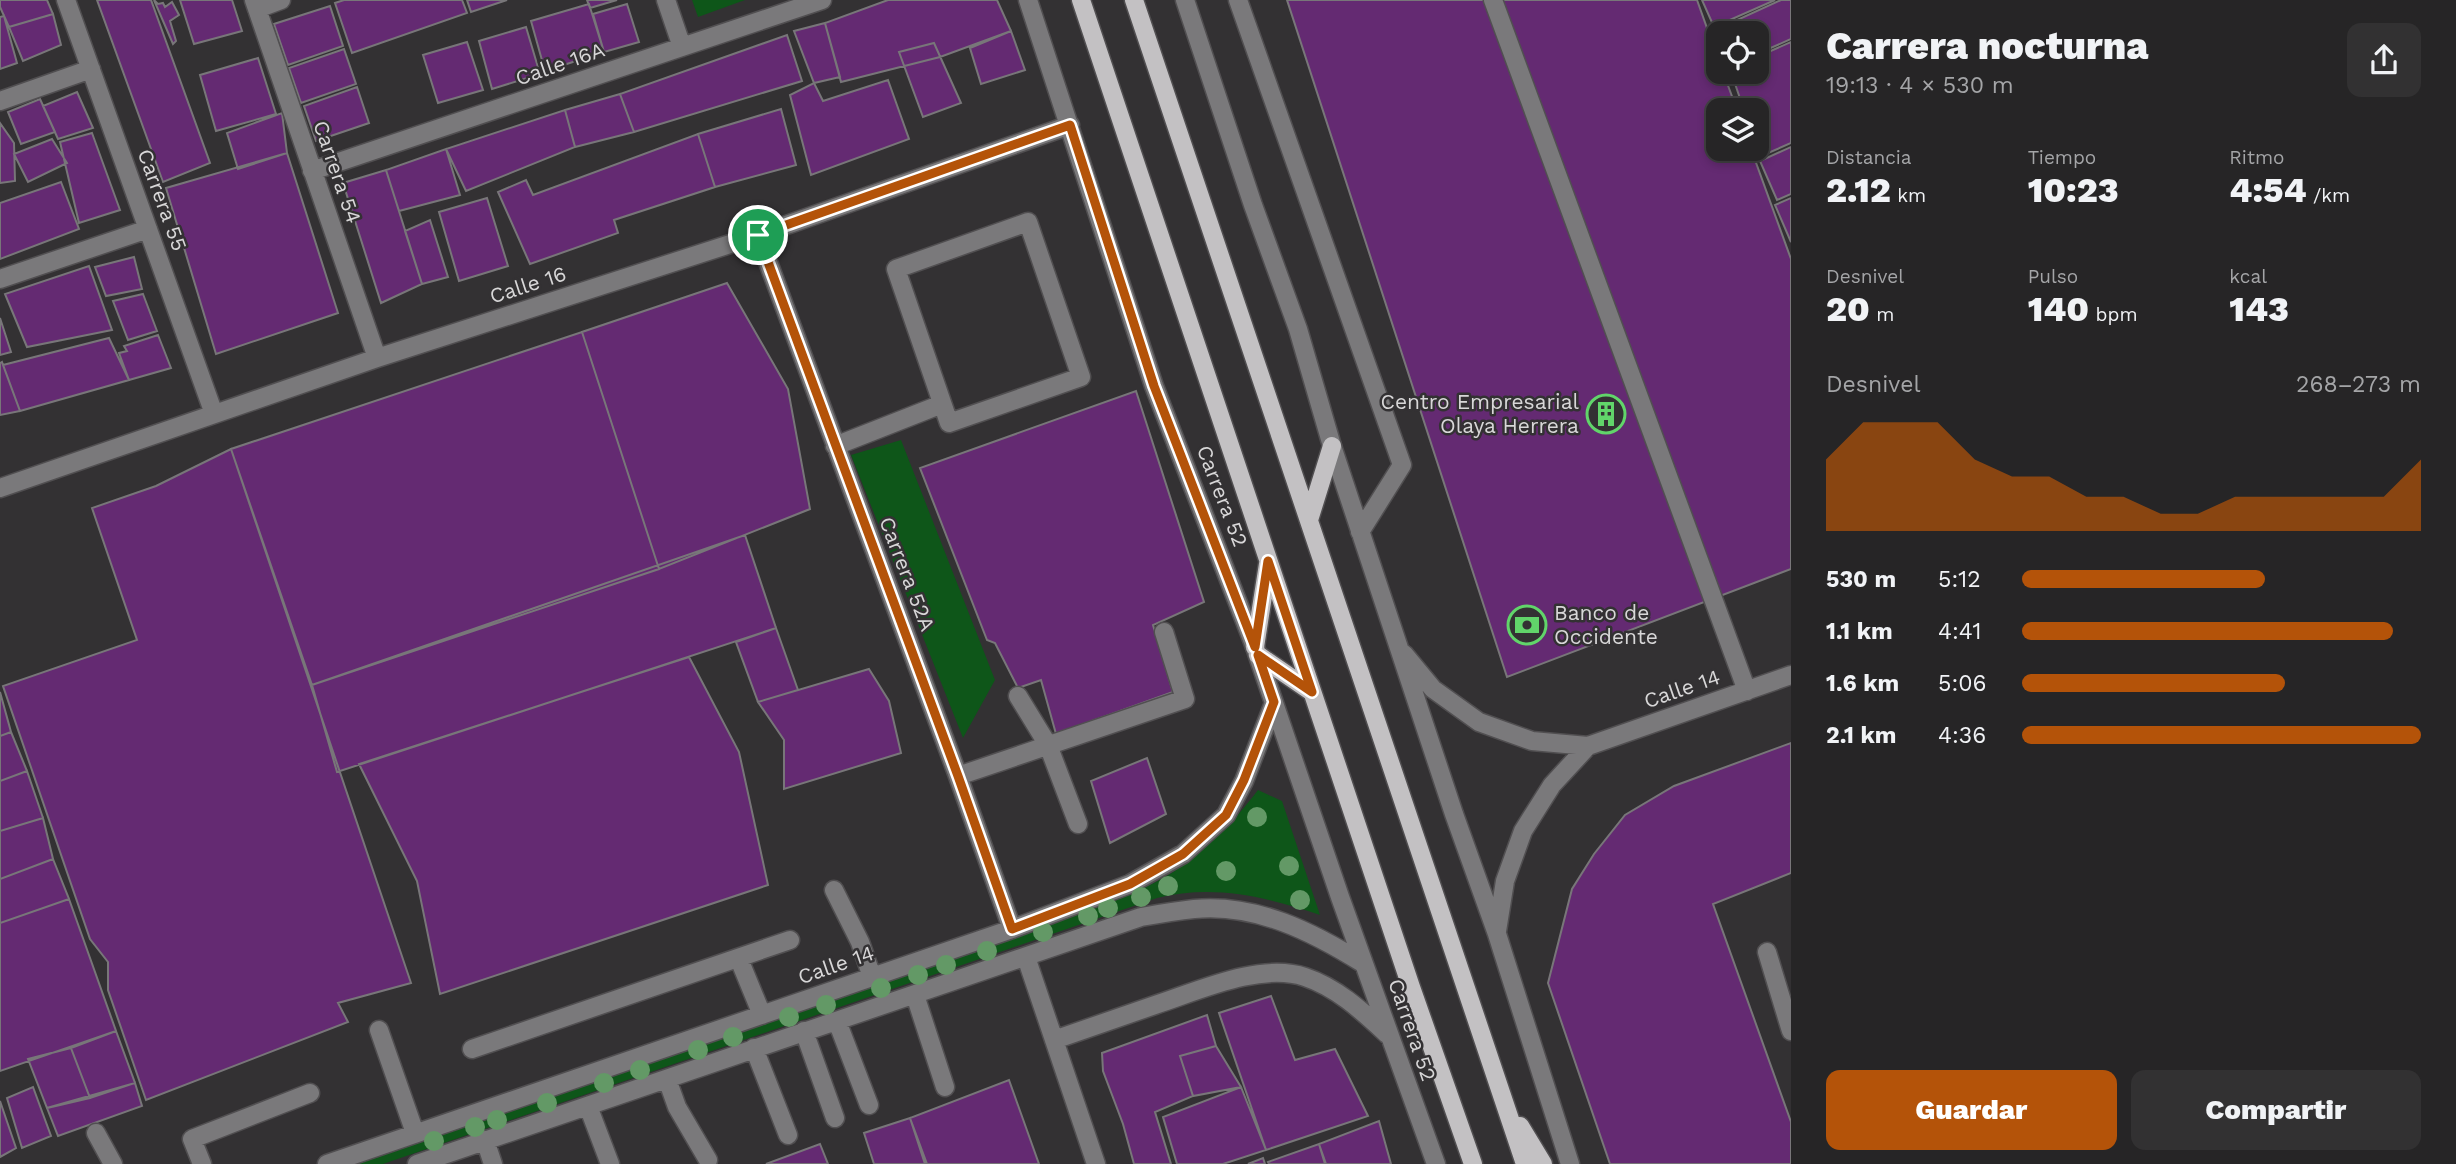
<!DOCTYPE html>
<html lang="es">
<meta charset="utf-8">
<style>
:root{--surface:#262526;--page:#323132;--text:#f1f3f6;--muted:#a4a5a7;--line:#424243;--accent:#b45309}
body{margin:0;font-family:"Work Sans",sans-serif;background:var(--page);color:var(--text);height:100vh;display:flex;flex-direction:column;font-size:26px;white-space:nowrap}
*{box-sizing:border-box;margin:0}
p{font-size:23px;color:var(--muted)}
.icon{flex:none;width:38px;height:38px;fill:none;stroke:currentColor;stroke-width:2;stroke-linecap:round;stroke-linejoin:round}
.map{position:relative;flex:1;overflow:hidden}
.drawer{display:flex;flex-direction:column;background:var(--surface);width:665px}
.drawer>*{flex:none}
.tools{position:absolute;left:1706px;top:21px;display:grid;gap:14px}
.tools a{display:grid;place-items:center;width:63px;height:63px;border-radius:14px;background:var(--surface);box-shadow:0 4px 10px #0003,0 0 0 2px var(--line);font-size:35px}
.pin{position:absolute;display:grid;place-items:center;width:60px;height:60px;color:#fff;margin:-30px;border:4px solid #fff;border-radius:50%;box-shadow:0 2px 7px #0007}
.round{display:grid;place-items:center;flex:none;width:74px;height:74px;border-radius:14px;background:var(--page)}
.headline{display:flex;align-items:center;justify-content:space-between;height:119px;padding:0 35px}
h1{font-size:38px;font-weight:800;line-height:52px}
.stats{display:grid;grid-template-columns:repeat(3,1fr);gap:10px;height:119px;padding:7px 35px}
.stats div{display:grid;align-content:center}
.stats b{font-size:35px;font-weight:800}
.stats small{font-size:19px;font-weight:400}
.stats p{font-size:19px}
.chart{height:196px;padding:14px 35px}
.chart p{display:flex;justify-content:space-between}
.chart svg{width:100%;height:126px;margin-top:7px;fill:var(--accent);opacity:.7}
.cta{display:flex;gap:14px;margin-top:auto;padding:14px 35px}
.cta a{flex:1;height:80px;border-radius:14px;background:var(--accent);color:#fff;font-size:28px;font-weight:800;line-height:80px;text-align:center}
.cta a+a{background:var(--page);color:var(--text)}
ul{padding:0 35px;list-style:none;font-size:23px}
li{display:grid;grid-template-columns:112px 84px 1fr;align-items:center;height:52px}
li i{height:18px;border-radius:9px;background:var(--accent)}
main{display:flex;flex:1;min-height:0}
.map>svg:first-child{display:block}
.green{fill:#0e5619}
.building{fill:#642a72;stroke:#787679;stroke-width:2}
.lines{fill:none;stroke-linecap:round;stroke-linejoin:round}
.minor-casing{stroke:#514f51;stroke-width:21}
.major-casing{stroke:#514f51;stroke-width:21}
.minor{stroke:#7a797b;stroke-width:18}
.major{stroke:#c3c1c3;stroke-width:18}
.tree{fill:#639966}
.route-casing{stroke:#fff;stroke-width:14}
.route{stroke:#b45309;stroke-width:9}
.labels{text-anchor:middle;stroke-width:5;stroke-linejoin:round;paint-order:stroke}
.street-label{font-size:21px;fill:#d8d7d8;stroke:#333133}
.poi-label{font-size:21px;fill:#d8d7d8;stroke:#333133;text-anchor:end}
</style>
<main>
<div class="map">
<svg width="1791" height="1164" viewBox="0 0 1791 1164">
<rect width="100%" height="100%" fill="#333133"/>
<path class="green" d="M 692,0 L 745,0 L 698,17 Z
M 901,440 L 995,680 L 963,738 L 851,455 Z
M 1258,790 L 1282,801 L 1320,915 C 1266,897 1214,884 1157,898 L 383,1164 L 358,1164 L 1115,900 C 1132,893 1149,886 1165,877 C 1201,856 1233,823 1258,790 Z"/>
<path class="building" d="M 0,0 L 47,0 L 53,14 L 9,27 L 0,7 Z
M 97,0 L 151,0 L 210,163 L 163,182 Z
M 154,0 L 158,4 L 163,3 L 165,7 L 172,2 L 179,15 L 170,21 L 176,41 L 173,44 Z
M 180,0 L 232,0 L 242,31 L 194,44 Z
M 344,0 L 462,0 L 467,13 L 352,53 L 335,3 Z
M 467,0 L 507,0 L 471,12 Z
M 587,0 L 617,0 L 590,8 Z
M 888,0 L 997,0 L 1011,31 L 940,57 L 841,82 L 825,23 Z
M 1287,0 L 1697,0 L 1718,59 L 1718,72 L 1723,72 L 1737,110 L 1718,110 L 1718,149 L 1751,149 L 1791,259 L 1791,569 L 1507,677 Z
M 1702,0 L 1775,0 L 1714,27 Z
M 1781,0 L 1791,0 L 1791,39 L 1757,54 L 1757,33 L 1718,33 L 1718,43 L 1713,31 Z
M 589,4 L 604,52 L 545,71 L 531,21 Z
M 627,4 L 639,42 L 604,52 L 593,14 Z
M 330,6 L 343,46 L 288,65 L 274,24 Z
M 53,14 L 61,45 L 23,61 L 9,27 Z
M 4,16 L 17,63 L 0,69 L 0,17 Z
M 825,23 L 840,77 L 814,83 L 794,31 Z
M 526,27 L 540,74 L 492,89 L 479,41 Z
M 1011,31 L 1025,70 L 981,84 L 970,48 Z
M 787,35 L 802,81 L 634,132 L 620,94 Z
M 467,42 L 483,90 L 438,103 L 423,55 Z
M 1791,42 L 1791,143 L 1759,157 L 1756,149 L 1757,110 L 1744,110 L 1731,72 L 1757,72 L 1757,57 Z
M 934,43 L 961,103 L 923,117 L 899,52 Z
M 344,49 L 356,84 L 301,103 L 289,68 Z
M 258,58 L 276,114 L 216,131 L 200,75 Z
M 888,80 L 909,139 L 811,175 L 790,95 L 814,83 L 823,101 Z
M 357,87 L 369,123 L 316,141 L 304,106 Z
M 77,92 L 93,128 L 58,139 L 43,106 Z
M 620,94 L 634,132 L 575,147 L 565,110 Z
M 40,99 L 55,132 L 21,144 L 8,112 Z
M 781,109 L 796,165 L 715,187 L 698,134 Z
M 565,110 L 575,147 L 466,191 L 446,149 Z
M 282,113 L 287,153 L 238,169 L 227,133 Z
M 0,123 L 14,143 L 15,181 L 0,183 Z
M 92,133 L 120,210 L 79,223 L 60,142 Z
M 698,134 L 715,187 L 614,220 L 618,233 L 530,264 L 498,192 L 526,180 L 533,195 Z
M 52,139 L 67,163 L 28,182 L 14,154 Z
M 1791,147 L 1791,194 L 1777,200 L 1760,161 Z
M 446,149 L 460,195 L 399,211 L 386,170 Z
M 287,153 L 338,313 L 216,354 L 166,188 Z
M 386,170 L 422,284 L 381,303 L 343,183 Z
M 61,182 L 79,229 L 0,259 L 0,203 Z
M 487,198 L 508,266 L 459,281 L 439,212 Z
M 1791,198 L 1791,242 L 1775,205 Z
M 430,220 L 448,277 L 422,284 L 405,231 Z
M 134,257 L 142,289 L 106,296 L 95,267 Z
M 89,266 L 112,330 L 27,347 L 5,294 Z
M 727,283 L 788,389 L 810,509 L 659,569 L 582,332 Z
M 143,294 L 157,331 L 128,340 L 113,301 Z
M 0,318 L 11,352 L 0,355 Z
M 582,332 L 659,569 L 312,685 L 231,449 Z
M 158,335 L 171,368 L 129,380 L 119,353 L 127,351 L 124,346 Z
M 109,338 L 129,380 L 20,411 L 3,365 Z
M 2,362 L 20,411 L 0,415 L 0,363 Z
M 1136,391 L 1204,602 L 1153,625 L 1173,692 L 1056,734 L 1041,680 L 1018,688 L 995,643 L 987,640 L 920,468 Z
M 231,449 L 411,983 L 338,1003 L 348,1022 L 146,1100 L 108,990 L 108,962 L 90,939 L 3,686 L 137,640 L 92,508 L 156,486 Z
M 745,535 L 776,628 L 337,772 L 312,685 Z
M 776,628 L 798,690 L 758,702 L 736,642 Z
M 689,657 L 739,752 L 768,885 L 440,994 L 417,881 L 359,764 Z
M 869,669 L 889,701 L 901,753 L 784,789 L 784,740 L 758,702 Z
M 0,692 L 11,732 L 0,736 Z
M 11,732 L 27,771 L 0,781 L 0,736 Z
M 1791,743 L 1791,873 L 1713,904 L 1791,1122 L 1791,1164 L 1610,1164 L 1548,983 L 1572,889 L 1594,854 L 1625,815 L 1674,786 Z
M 1147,758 L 1166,814 L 1110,843 L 1091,781 Z
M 27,771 L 43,818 L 0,831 L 0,781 Z
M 43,818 L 53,859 L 0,879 L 0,831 Z
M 53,859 L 69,899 L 0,923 L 0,879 Z
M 69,899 L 116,1031 L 0,1071 L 0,923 Z
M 1271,996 L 1295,1060 L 1335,1049 L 1368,1116 L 1266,1150 L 1219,1013 Z
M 1207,1015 L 1216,1046 L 1180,1056 L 1193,1096 L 1155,1112 L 1171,1164 L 1134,1164 L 1123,1124 L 1103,1071 L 1102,1053 Z
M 116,1031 L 135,1083 L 90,1098 L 71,1048 Z
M 1216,1046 L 1241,1087 L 1193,1096 L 1180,1056 Z
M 71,1048 L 90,1098 L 47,1108 L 28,1059 Z
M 1009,1080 L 1039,1164 L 927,1164 L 910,1118 Z
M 135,1083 L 142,1106 L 58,1136 L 47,1108 Z
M 33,1087 L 51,1136 L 22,1148 L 7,1098 Z
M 1241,1087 L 1266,1150 L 1223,1164 L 1177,1164 L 1163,1117 Z
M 0,1101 L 16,1148 L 0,1157 Z
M 910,1118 L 925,1164 L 874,1164 L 864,1133 Z
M 1379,1121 L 1391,1164 L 1326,1164 L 1319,1144 Z
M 820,1144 L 828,1164 L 766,1164 Z
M 1319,1144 L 1325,1164 L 1269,1164 L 1268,1162 Z
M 1263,1158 L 1265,1164 L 1248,1164 Z"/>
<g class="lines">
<defs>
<path id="minor" d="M 66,0 L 214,414
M 254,0 L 377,358
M 666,0 L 682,47
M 1028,0 L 1154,386 L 1255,647 L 1340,897 L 1436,1164
M 1185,0 L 1253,205 L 1298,329 L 1332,446 L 1454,814 L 1497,934 L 1570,1164
M 1238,0 L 1402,465 L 1360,532
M 1493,0 L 1747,691
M 257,9 L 281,0
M 0,101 L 91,69
M 312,171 L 822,0
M 1028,222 L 1081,377 L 949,423 L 896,269 Z
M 758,235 L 958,776 L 1012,929
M 0,279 L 148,229
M 835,446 L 942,404
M 0,488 L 377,358 L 758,235 L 1070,125
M 1404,654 L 1433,689 L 1479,722 L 1532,741 L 1588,746 L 1791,675
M 1018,696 L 1048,745 L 1078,824
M 958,776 L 1185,699 L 1164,632
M 834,890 L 860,942 L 872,977
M 1497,931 L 1505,881 L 1523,831 L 1552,785 L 1588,746
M 1767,952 L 1791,1031
M 1026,957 L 1096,1164
M 739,959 L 762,1015
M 915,995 L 945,1087
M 837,1021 L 869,1105
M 379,1030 L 415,1133
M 804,1031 L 835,1118
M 1054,1040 C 1088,1028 1121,1017 1155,1005 C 1198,991 1260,962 1305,977 C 1338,988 1363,1012 1388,1035
M 754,1048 L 788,1135
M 472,1049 L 790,940
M 667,1079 L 677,1107 L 708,1160
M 588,1106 L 610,1164
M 96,1133 L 113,1164
M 485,1140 L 493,1164
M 202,1164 L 192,1139 L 310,1093
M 327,1164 L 1012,929 L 1130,884 L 1183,854 L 1226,815 L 1244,781 L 1274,703
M 417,1164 L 1141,917 C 1158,914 1176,911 1194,909 C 1256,903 1313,932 1364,964"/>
<path id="major" d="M 1081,0 L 1411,987 L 1473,1164
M 1134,0 L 1525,1164
M 1309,520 L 1332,446
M 1255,647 L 1268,564
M 1258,655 L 1312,692
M 1520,1126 L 1543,1164"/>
</defs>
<use href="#minor" class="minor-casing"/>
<use href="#major" class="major-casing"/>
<use href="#minor" class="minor"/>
<use href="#major" class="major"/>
</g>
<g class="tree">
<circle cx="1257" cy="817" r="10"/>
<circle cx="1289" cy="866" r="10"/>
<circle cx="1226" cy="871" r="10"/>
<circle cx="1168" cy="886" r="10"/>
<circle cx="1141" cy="897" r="10"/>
<circle cx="1300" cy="900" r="10"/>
<circle cx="1108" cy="908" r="10"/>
<circle cx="1088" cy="916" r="10"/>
<circle cx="1043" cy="932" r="10"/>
<circle cx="987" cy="951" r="10"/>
<circle cx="946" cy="965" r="10"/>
<circle cx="918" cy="975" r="10"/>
<circle cx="881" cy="988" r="10"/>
<circle cx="826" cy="1005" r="10"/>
<circle cx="789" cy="1017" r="10"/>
<circle cx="733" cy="1037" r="10"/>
<circle cx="698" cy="1050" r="10"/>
<circle cx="640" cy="1070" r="10"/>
<circle cx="604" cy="1083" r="10"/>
<circle cx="547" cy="1103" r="10"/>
<circle cx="497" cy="1120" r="10"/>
<circle cx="475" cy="1127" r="10"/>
<circle cx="434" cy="1141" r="10"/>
</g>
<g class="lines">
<defs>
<path id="route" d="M 1070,125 L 1154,386 L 1255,647 L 1268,561 L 1312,692 L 1258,655 L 1274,702 L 1244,780 L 1226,815 L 1183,854 L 1130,884 L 1012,929 L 958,776 L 758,235 Z"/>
</defs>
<use href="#route" class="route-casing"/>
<use href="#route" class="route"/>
</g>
<defs>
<symbol id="building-ring" viewBox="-11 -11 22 22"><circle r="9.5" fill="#333133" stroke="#61d56a" stroke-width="1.5"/><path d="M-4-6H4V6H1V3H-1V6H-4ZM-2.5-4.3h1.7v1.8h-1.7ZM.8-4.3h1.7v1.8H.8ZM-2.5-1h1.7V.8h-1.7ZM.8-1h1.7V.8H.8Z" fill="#61d56a"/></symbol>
<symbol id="bank-ring" viewBox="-11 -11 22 22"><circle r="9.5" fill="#333133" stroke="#61d56a" stroke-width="1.5"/><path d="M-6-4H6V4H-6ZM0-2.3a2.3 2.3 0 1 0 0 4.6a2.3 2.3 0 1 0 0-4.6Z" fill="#61d56a"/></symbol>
</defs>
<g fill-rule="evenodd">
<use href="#building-ring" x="1584" y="392" width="44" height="44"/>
<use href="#bank-ring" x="1505" y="603" width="44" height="44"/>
</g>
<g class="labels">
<g class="street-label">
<text transform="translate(560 64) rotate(-19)" y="7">Calle 16A</text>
<text transform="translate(337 172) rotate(71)" y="7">Carrera 54</text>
<text transform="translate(162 200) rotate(70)" y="7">Carrera 55</text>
<text transform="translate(528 285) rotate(-18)" y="7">Calle 16</text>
<text transform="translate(1222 496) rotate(69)" y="7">Carrera 52</text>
<text transform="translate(907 574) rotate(69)" y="7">Carrera 52A</text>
<text transform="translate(1682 689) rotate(-19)" y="7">Calle 14</text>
<text transform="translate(836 965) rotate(-19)" y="7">Calle 14</text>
<text transform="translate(1412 1030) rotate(71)" y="7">Carrera 52</text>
</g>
<g class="poi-label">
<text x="1579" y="409">Centro Empresarial<tspan x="1579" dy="24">Olaya Herrera</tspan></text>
<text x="1554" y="620" text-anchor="start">Banco de<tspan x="1554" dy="24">Occidente</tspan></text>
</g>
</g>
</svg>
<div class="tools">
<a><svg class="icon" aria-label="locate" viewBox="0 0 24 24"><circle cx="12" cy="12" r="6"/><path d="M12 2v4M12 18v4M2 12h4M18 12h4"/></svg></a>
<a><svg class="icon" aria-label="layers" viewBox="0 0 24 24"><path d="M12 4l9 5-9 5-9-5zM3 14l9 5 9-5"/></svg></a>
</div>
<div class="pin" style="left:758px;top:235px;background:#1e9e55"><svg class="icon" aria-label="arrive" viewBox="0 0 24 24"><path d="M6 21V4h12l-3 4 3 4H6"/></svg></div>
</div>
<section class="drawer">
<div class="headline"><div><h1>Carrera nocturna</h1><p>19:13 · 4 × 530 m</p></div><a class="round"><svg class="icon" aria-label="share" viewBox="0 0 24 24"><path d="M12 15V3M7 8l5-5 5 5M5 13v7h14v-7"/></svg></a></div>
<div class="stats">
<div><p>Distancia</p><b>2.12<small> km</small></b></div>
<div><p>Tiempo</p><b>10:23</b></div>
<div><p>Ritmo</p><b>4:54<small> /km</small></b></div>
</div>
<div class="stats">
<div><p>Desnivel</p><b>20<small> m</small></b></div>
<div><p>Pulso</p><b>140<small> bpm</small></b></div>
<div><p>kcal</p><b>143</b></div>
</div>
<div class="chart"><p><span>Desnivel</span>268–273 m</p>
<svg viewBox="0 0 160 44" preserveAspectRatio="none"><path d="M0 44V19L10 6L20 6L30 6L40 19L50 25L60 25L70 32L80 32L90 38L100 38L110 32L120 32L130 32L140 32L150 32L160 19V44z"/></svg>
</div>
<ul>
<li><b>530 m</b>5:12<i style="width:61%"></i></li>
<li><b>1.1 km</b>4:41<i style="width:93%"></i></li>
<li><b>1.6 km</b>5:06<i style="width:66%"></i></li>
<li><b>2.1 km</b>4:36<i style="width:100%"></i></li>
</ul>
<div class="cta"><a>Guardar</a><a>Compartir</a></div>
</section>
</main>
